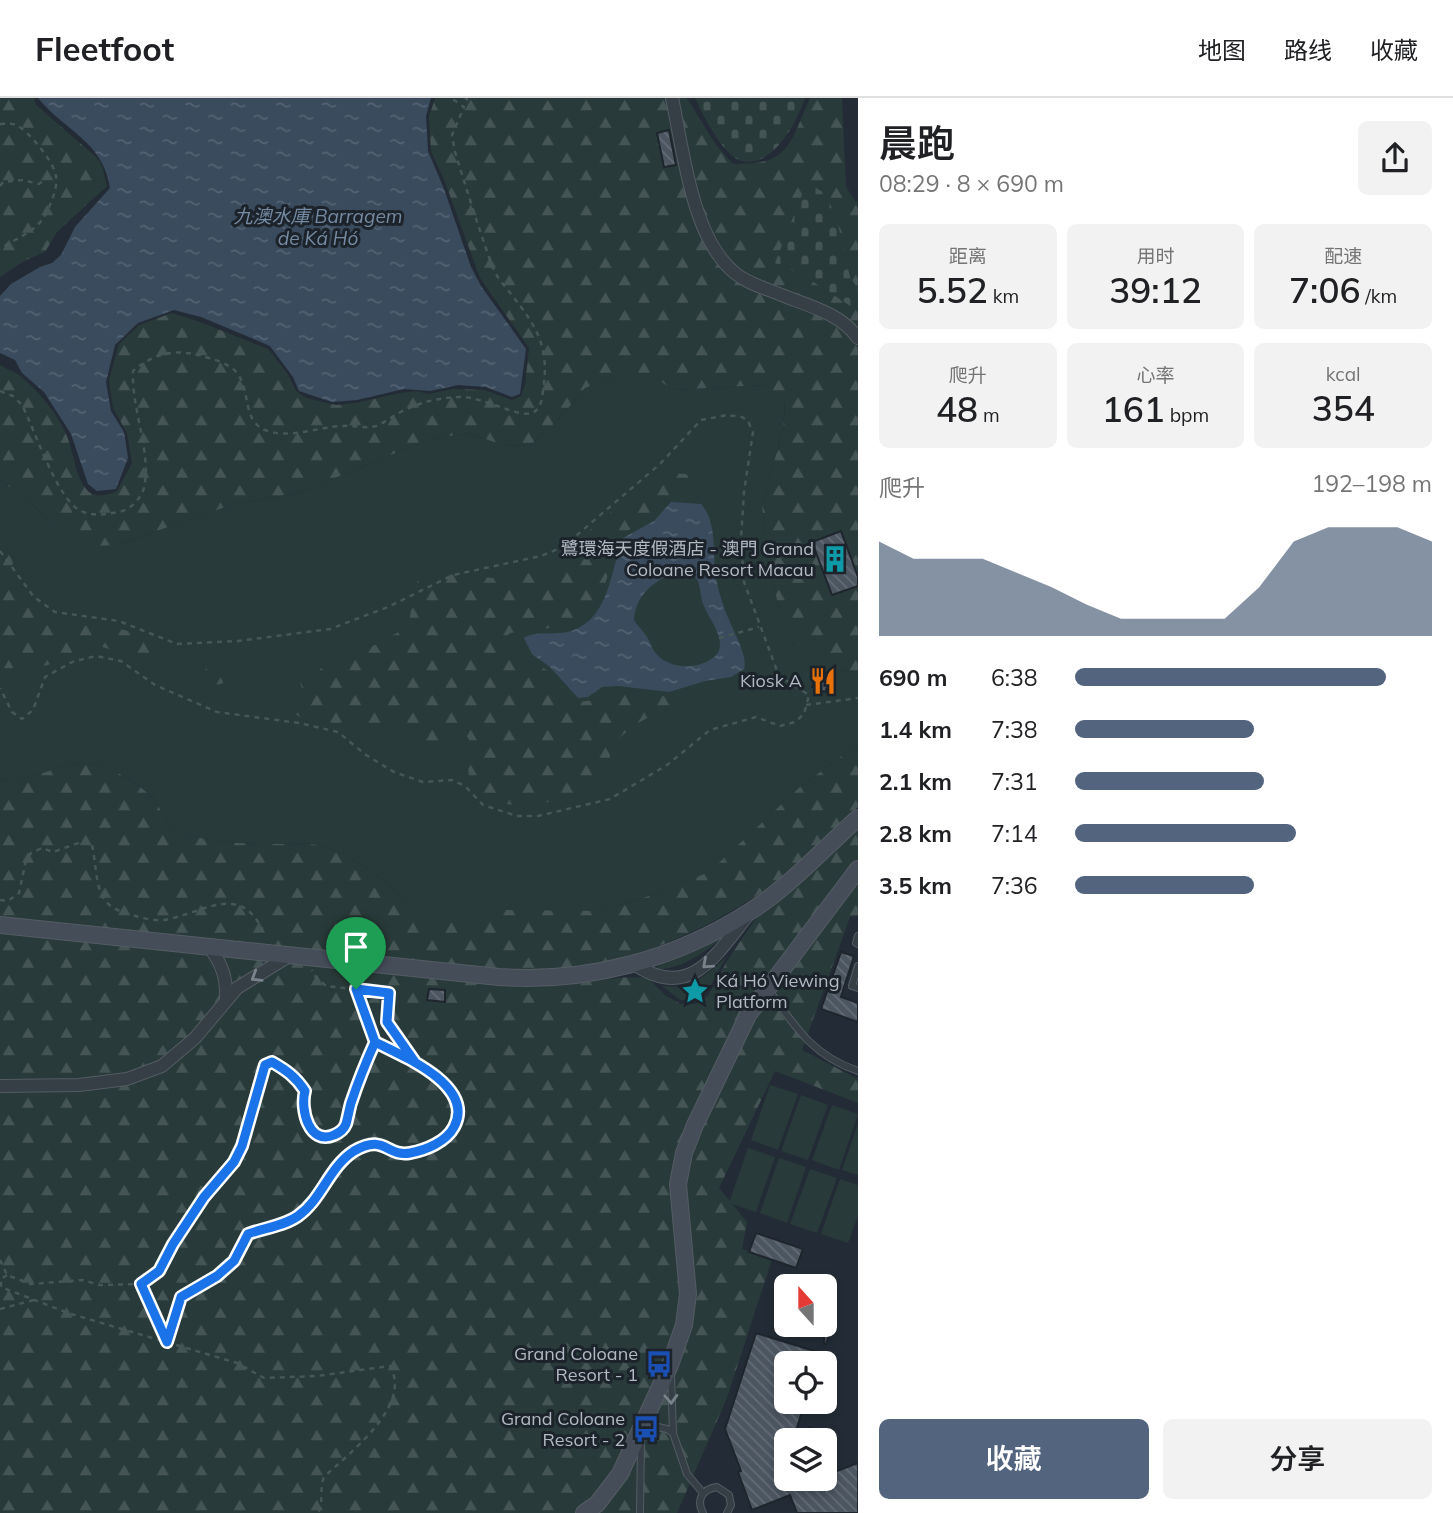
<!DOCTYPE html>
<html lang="zh">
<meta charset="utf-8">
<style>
:root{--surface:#fff;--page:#f2f2f2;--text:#202124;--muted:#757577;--line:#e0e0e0;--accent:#52647e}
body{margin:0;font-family:Mulish,"Noto Sans SC",sans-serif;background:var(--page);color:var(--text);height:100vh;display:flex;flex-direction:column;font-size:26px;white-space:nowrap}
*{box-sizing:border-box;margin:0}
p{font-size:23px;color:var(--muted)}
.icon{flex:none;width:38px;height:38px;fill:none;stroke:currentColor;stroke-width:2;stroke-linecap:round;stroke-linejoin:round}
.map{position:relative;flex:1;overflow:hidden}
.side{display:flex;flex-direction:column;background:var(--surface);width:595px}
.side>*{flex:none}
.needle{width:46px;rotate:339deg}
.fabs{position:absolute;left:774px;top:1176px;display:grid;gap:14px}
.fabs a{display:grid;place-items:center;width:63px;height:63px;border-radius:10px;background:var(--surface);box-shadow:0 4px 10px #0003;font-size:35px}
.pin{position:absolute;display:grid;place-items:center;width:60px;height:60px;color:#fff;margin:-72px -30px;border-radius:50% 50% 50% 0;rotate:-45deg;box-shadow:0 0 7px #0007}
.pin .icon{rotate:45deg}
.round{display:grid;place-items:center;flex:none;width:74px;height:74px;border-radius:10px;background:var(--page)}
.overview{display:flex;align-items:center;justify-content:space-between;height:119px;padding:0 21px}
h1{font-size:38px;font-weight:600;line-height:52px}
.figures{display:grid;grid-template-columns:repeat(3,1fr);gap:10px;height:119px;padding:7px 21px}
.figures div{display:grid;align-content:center;border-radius:10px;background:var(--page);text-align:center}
.figures b{font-size:35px;font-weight:600}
.figures small{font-size:19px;font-weight:400}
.figures p{font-size:19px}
.chart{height:196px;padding:14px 21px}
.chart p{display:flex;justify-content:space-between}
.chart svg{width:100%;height:126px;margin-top:7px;fill:var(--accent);opacity:.7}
.cta{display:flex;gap:14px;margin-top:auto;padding:14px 21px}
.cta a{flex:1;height:80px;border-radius:10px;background:var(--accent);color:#fff;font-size:28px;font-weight:600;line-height:80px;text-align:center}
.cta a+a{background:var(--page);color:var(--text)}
ul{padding:0 21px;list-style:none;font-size:23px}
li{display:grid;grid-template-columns:112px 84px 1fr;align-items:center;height:52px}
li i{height:18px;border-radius:9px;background:var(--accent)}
header{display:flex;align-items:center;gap:42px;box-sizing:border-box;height:98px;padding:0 35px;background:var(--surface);border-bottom:2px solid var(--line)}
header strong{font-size:33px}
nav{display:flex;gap:38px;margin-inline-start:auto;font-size:24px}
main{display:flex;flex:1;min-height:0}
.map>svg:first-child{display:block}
.green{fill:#283a39}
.forest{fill:url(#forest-firs)}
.cemetery{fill:url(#cemetery-stones)}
.water{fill:url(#water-ripples);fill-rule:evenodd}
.building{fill:url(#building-back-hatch);stroke:#1e252d;stroke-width:2}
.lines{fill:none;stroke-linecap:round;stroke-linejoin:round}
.service-casing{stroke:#545c64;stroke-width:8}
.minor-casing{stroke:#545c64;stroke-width:14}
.secondary-casing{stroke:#545c64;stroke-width:18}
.path{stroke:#465758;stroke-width:2.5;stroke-dasharray:5 5;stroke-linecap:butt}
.service{stroke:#363e46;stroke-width:6}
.minor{stroke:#363e46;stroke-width:12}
.secondary{stroke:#454d59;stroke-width:16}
.oneway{stroke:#7a828b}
.route-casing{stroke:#fff;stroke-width:14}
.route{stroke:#1a73e8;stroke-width:9}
.labels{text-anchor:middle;stroke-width:6;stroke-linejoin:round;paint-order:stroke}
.poi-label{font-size:18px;fill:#b1b9c3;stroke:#1c232b;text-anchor:end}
.water-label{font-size:19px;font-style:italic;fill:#758ba3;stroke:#1c232b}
</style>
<header>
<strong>Fleetfoot</strong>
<nav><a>地图</a><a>路线</a><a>收藏</a></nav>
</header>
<main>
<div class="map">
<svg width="858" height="1415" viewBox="0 0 858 1415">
<defs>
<pattern id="forest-firs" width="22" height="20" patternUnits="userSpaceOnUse" patternTransform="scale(1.75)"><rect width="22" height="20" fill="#283a39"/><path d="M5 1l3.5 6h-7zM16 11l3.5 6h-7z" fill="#455454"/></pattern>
<pattern id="cemetery-stones" width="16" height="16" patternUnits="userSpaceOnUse" patternTransform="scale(1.75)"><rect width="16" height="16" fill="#283a39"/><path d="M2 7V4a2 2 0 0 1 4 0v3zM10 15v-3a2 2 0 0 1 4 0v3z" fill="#455454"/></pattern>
<pattern id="water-ripples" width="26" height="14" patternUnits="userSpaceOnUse" patternTransform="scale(1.75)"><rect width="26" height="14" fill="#3a4b5d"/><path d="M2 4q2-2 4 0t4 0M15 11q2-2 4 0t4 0" fill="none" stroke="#546373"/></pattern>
<pattern id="building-back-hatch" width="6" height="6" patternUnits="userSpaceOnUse" patternTransform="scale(1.75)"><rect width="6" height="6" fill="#4c5661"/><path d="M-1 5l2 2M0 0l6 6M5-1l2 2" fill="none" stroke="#636c76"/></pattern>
</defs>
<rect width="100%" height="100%" fill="#232c36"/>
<path class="green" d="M 650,275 L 672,292 L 766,287 L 785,304 L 783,331 L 762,408 L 767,460 L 779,510 L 841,571 L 858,575 L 858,646 L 800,689 L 710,774 L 658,795 L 600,813 L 506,813 L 470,820 L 426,820 C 393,791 356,752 311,746 C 300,745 289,746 278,746 C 248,746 206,745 178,733 C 165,728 163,714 156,704 C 146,689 116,672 99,667 C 65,657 33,688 0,681 L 0,382 L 31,405 L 60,435 L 117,447 L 234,406 L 298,395 L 430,341 L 469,335 L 502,347 L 530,348 L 559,321 L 585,290 L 625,276 Z
M 724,836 L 726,837 L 723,844 L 719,843 C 701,856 686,868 663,871 L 662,875 L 653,871 Z
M 726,859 L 710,889 L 696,902 L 680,902 L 662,888 C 693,891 704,879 726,859 Z
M 770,987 L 798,996 L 778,1052 L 751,1042 Z
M 801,997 L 828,1007 L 808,1062 L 781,1053 Z
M 832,1007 L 858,1016 L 839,1072 L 812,1062 Z
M 858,1026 L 858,1077 L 842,1072 Z
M 748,1050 L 775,1059 L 756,1114 L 729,1105 Z
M 779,1060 L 806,1069 L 787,1125 L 760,1115 Z
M 810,1071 L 837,1080 L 817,1135 L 790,1126 Z
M 840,1081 L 858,1087 L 858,1118 L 848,1145 L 821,1136 Z"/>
<path class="forest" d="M 0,0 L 34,0 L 36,7 L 96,59 L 102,68 L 107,88 L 57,134 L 45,154 L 24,163 L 0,179 Z
M 435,0 L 687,0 L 716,47 L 733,66 C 791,67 789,46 810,0 L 842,0 L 846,89 L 855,103 L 858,103 L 858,575 L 841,571 L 796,544 L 779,510 L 767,460 L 762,408 L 783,331 L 785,305 L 766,287 L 672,292 L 650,275 L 625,276 L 585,290 L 559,321 L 530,348 L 502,347 L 469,335 L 430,341 L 298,395 L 234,406 L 117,447 L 92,448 L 60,435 L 31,405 L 0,382 L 0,267 C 6,271 13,273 19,277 C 38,292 56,314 66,336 C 74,353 74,377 87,392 C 95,401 107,397 117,393 L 132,365 L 127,335 L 113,310 L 109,282 L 119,246 L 139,227 L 172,215 L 200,224 L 268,251 L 287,275 L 296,293 L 306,300 L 336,307 L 356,305 L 400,295 L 416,293 L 429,296 L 453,291 L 484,292 L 512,302 L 521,298 L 525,287 L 529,250 L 480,180 L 445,84 L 431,53 L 429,19 Z
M 672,375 L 697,377 L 698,386 L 679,399 L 666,401 L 646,421 L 617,440 L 610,457 L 607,480 L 601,499 L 587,516 L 573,527 L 510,535 L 501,545 L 501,551 L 508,555 L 518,551 L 534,565 L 547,572 L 570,600 L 580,604 L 593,602 C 595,599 598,596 601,595 C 616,589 663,597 679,602 C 662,614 640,621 624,636 C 610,648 608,673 595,687 C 586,697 573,698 561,701 C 529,709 494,714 472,684 C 462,671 476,653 467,638 L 457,647 C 435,648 416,650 402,631 L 382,627 L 364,630 L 303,621 L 294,615 C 292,605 295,601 303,594 L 300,584 L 306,578 L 320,577 L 320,571 L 325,567 L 343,564 L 397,535 L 410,520 L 411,509 L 424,499 L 417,487 L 418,481 L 434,475 L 505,481 L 562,467 C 568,459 572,450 578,444 C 595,425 649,381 672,375 Z
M 0,442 L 13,460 L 12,482 L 25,507 L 51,527 L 111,528 L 150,540 L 156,547 C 137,576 116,547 93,548 C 75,550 63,561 48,567 C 40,570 34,566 26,567 C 16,569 11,572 0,569 Z
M 215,562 L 229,570 L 231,579 L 221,586 L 209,587 C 202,577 204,567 215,562 Z
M 858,646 L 858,709 C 829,735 800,764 770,789 C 760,796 749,802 738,809 C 683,843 621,865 556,872 L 364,866 C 426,875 488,889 551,888 C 584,887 615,876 648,880 L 666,898 L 681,906 L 695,906 L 708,898 L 727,863 L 756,820 L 858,733 L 858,818 L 850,819 L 802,952 L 858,981 L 858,1005 L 775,973 L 719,1090 L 747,1124 L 742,1151 L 772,1161 L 727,1300 L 677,1415 L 0,1415 L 0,681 C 33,688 65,657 99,667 C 116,672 145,689 156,704 C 163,714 165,728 178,733 C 206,745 248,746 278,746 C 289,746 300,745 311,746 C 356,752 393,791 426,820 L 470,820 L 506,812 L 600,813 L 658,795 L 709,774 L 800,689 Z"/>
<path class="cemetery" d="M 695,0 L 805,0 C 797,24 771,74 739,62 C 723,56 702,16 695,0 Z
M 807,84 L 824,95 L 836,118 L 850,179 L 858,191 L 858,213 L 801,176 L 775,165 Z"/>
<path class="water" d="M 38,0 L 431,0 L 426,18 L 428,53 L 444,91 L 471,169 L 481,188 L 526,251 L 520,296 L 512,299 L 486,289 L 458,287 L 430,293 L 404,291 L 357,302 L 332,304 L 299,293 L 293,279 L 270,248 L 201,219 L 174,212 L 138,225 L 115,247 L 106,284 L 111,313 L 124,334 L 128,360 L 116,391 L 97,393 L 88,386 L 71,336 L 44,294 L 22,275 L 15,262 L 0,255 L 0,198 L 11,186 L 40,169 L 52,165 L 61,157 L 75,129 L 110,90 C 103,43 66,34 38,0 Z
M 671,404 L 701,406 C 718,425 712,455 716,479 C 717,488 720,497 723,506 C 727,523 749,556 744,571 L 731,579 L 705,583 L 669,594 L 618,588 L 602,589 L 588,599 L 578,600 L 550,569 L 532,556 L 524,540 C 534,533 553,537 567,534 C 610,524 610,473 623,440 L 654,423 ZM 685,472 C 705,482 697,492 704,508 C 709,521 720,532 720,547 C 720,555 714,560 708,563 C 691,572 666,570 654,553 C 651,549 650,543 647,539 C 643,532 638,529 634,522 C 635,495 660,477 685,472 Z"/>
<path class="building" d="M 669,32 L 676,67 L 664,69 L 657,35 Z
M 841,433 L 858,479 L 858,488 L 832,497 L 812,444 Z
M 820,572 L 833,578 L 825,594 L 812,589 Z
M 841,854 L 854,858 L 841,899 L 858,905 L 858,924 L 821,911 Z
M 429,891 L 445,892 L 445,904 L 427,902 Z
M 756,1135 L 803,1151 L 796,1170 L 749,1154 Z
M 824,1213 L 836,1217 L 826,1246 L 824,1246 Z
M 756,1235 L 821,1255 L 818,1265 L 786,1265 L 786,1304 L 805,1304 L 795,1336 L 811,1329 L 816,1342 L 786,1342 L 786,1381 L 824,1381 L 824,1378 L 858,1365 L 858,1415 L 797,1415 L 790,1397 L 752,1412 L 738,1374 L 741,1373 L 725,1331 Z"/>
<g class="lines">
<defs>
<path id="service" d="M 858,838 L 856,845 L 858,846
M 858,868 L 852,888 L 858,890
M 769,892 C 795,929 813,958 858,973
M 671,1276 L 673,1335
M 644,1326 L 667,1331 L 673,1335 L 687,1376 L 703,1395
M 640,1415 L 641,1343
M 703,1415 C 696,1402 702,1391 717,1389 L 729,1397 L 731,1407 L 727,1415"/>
<path id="minor" d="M 672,0 C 683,51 692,141 735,175 C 748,186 768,191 784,198 C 810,208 841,216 858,240
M 210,850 C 223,868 227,881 226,903
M 634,866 C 690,904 716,857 748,817
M 0,988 L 79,987 L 127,981 L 162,968 L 195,940 L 237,890 L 289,858"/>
<path id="secondary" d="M 0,827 L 499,879 C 587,885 674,862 749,814 C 789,789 822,752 858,720
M 584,1415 L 597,1406 L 620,1376 L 670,1267 L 684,1227 L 688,1196 L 678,1086 L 684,1055 L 695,1027 L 748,917 L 858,771"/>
</defs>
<use href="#service" class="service-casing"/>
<use href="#minor" class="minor-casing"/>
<use href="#secondary" class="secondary-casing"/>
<path class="path" d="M 465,0 L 468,2
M 0,26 C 6,26 11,25 16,27 C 28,32 54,64 56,78 C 58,91 50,108 44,119 C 34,135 14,141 0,151
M 0,88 L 3,84 L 23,82 L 39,86 L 50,77 L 54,77
M 0,293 L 13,298 L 22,307 C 35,332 57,402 81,413 C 93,419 106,416 118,414 C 129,413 141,401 144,390 C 152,355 131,310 133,273 C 159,251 182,251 212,261 C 222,264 233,268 239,278 C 250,295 243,323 265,332 C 291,342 319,328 344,328 C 355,327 366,331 376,328 C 384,325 391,319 399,315 C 419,304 438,300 460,299 C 481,298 518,320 532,315 C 541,311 542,301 543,293 C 550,249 537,229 511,196 C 505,188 497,180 493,170 C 479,132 467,92 455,54 L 452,37 L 464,9 L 451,0
M 0,453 L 34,499 L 55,514 L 119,523 L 177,546 L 238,543 L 330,531 L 388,509 L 453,477 L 541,458 L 563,449 L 660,366 L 701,322 L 727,317 L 742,319 L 748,323 L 753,334 L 744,394 L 741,441 L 744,484 L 779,578 L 809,597 L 804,616 L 795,624 L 780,628 L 756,619 L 710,632 L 667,667 L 610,701 L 538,718 L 517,718 L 483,707 L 465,688 L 452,682 L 423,684 L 394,674 L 366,657 L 338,634 L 299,625 L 217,614 L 155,587 L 121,563 L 96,558 L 72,564 L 45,579 L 33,612 L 22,621 L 12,614 L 0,590
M 719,540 L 759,529
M 806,607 L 858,600
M 0,802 L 8,803 L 19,795 L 26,762 L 31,755 L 42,750 L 53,754 L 84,743 L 92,747 C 96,763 95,787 104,801 C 110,810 121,814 132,817 C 142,820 153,823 164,822 C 202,816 240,783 263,833
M 333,841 L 360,846 L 360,849
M 357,877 L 356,891 L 375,944 L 413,963
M 0,1162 L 7,1177 L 31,1186 L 82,1182 L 100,1187 L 141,1186 L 159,1173 L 173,1146 L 204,1099 L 234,1064 L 242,1048 L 266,967 L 272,964 C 286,972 296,979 305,993 C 298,1021 325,1062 346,1025 L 363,969 L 375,944
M 7,1177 L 1,1181 L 1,1189 L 68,1215 L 237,1265 L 264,1280 L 317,1278 L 390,1268 C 413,1308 349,1355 324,1379 C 319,1391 324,1404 318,1415
M 141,1186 L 167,1244
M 0,1211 L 34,1202
M 167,1244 L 181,1199 L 217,1178 L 234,1163 L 248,1136 C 264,1130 283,1128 298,1118 C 322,1101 329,1070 354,1054 C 384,1034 385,1059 409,1055 C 438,1050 479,1021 449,990 C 439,979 425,974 415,964 C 404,953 396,937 387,924 L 389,895 L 326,888 L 314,877 L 312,872"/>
<use href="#service" class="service"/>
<use href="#minor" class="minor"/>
<use href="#secondary" class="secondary"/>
</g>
<defs><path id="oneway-chevron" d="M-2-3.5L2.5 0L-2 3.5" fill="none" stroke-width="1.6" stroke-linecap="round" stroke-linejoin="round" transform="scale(1.75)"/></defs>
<g class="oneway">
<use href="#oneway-chevron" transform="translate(707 866) rotate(138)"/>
<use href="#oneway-chevron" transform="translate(256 879) rotate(148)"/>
<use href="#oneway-chevron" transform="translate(671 1301) rotate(88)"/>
</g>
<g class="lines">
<defs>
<path id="route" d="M 356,891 L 389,895 L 387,924 L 415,964 L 375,944 C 366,964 358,984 351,1005 C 349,1012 348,1019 346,1026 C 344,1031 339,1035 334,1037 C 309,1048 300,1011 305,993 C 296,979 286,972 272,964 L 265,967 L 242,1048 L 234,1064 L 204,1099 L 173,1146 L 159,1173 L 141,1186 L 167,1244 L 181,1199 L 217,1178 L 234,1163 L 248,1136 C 264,1130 284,1128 298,1118 C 322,1101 329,1069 354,1053 C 385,1035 386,1059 410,1055 C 426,1052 446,1044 454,1029 C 476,988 402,957 375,944 L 356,891"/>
</defs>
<use href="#route" class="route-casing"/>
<use href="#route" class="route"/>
</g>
<defs>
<symbol id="building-bare" viewBox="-9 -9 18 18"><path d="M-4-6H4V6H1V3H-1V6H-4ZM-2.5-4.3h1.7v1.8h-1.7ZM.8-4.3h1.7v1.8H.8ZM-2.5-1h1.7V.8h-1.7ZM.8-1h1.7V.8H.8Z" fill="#0f9aa8" stroke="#1c232b" stroke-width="2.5" paint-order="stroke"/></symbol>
<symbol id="restaurant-bare" viewBox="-9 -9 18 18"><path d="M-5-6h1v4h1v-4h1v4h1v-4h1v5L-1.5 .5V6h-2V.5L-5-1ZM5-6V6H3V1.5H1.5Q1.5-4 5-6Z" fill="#e8710a" stroke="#1c232b" stroke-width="2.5" paint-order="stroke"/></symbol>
<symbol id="sight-bare" viewBox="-9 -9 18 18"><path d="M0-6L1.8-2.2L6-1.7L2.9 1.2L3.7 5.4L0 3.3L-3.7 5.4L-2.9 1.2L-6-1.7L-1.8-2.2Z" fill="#0f9aa8" stroke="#1c232b" stroke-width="2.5" paint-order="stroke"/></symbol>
<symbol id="bus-bare" viewBox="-9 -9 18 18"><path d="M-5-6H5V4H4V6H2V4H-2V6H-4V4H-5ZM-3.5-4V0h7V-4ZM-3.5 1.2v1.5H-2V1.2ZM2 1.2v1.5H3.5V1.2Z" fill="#1a4fb4" stroke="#1c232b" stroke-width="2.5" paint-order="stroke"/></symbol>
</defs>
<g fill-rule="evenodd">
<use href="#building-bare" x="816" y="442" width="38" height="38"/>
<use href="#restaurant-bare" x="804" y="564" width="38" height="38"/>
<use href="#sight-bare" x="676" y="874" width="38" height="38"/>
<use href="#bus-bare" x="640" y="1247" width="38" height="38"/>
<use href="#bus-bare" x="627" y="1312" width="38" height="38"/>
</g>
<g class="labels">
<g class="poi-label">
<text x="814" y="457">鷺環海天度假酒店 - 澳門 Grand<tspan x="814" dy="21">Coloane Resort Macau</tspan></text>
<text x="802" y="589">Kiosk A</text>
<text x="716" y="889" text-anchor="start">Ká Hó Viewing<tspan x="716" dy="21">Platform</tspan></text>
<text x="638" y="1262">Grand Coloane<tspan x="638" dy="21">Resort - 1</tspan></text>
<text x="625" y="1327">Grand Coloane<tspan x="625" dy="21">Resort - 2</tspan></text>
</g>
<g class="water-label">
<text x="318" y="125">九澳水庫 Barragem<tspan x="318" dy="22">de Ká Hó</tspan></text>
</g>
</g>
</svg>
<div class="fabs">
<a><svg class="needle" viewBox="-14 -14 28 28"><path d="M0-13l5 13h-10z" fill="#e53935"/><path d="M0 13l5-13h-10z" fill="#757577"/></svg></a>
<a><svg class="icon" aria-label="locate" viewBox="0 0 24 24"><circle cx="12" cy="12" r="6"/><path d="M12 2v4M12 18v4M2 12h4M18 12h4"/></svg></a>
<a><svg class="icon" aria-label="layers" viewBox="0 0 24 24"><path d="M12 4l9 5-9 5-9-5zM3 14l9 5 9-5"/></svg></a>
</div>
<div class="pin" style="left:356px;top:891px;background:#1e9e55"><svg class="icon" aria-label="arrive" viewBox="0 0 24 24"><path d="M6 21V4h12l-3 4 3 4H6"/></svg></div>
</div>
<section class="side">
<div class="overview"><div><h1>晨跑</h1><p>08:29 · 8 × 690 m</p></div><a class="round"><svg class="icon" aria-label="share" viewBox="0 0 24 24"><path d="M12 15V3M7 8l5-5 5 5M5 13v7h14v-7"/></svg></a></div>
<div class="figures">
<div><p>距离</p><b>5.52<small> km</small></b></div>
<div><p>用时</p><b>39:12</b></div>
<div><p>配速</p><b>7:06<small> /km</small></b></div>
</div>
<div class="figures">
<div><p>爬升</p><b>48<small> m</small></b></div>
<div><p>心率</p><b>161<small> bpm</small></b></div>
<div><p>kcal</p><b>354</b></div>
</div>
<div class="chart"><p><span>爬升</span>192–198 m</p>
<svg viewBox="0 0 160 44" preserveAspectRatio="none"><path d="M0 44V11L10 17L20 17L30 17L40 22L50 27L60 33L70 38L80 38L90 38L100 38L110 27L120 11L130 6L140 6L150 6L160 11V44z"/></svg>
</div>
<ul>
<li><b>690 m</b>6:38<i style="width:87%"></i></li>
<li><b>1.4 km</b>7:38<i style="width:50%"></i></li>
<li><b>2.1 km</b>7:31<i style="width:53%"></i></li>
<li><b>2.8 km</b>7:14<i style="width:62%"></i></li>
<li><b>3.5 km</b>7:36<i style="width:50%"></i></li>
</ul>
<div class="cta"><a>收藏</a><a>分享</a></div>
</section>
</main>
